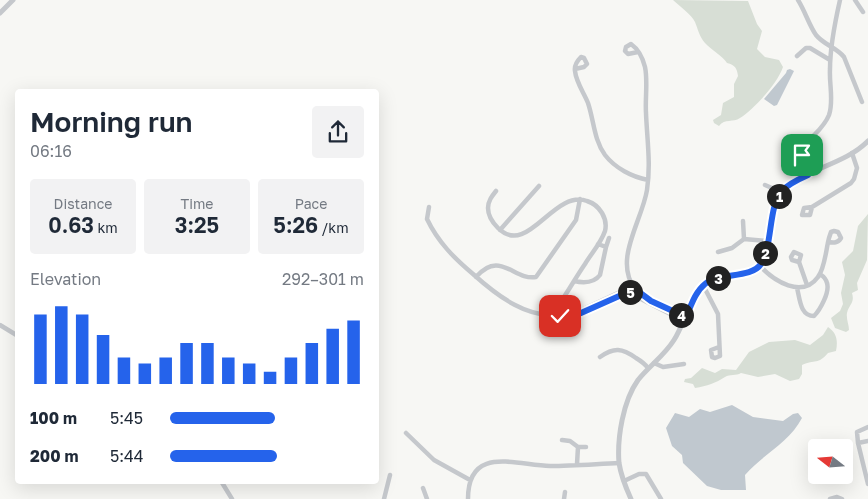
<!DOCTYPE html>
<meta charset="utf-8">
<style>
:root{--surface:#fff;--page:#f2f2f3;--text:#1f2937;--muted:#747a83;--accent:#2563eb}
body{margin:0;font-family:"Golos Text",sans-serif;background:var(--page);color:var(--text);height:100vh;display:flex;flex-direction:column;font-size:19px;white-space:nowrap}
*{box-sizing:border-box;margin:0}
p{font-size:16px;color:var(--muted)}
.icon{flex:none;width:28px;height:28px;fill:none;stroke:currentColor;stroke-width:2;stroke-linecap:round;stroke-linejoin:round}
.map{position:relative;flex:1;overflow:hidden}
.panel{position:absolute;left:15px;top:89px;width:364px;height:395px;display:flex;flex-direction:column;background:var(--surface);border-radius:5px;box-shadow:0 5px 20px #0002}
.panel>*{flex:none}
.needle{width:32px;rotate:287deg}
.tools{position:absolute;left:808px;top:439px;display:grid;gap:10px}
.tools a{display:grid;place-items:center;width:45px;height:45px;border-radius:5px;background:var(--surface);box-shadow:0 5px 20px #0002;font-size:25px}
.pin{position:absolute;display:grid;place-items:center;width:42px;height:42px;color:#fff;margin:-21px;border-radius:10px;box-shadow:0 2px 8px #0006}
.km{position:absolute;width:25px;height:25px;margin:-12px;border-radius:50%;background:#222;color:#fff;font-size:14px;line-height:25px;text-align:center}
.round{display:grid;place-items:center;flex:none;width:52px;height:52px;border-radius:5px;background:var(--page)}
.summary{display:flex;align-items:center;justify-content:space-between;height:85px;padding:0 15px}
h1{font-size:28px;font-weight:600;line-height:38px}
.stats{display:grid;grid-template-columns:repeat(3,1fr);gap:8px;height:85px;padding:5px 15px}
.stats div{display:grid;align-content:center;border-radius:5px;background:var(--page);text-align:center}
.stats b{font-size:21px;font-weight:600}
.stats small{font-size:14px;font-weight:400}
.stats p{font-size:14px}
.chart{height:140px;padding:10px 15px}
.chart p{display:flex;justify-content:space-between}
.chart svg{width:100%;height:90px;margin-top:5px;stroke:var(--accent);stroke-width:6}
ul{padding:0 15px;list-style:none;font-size:16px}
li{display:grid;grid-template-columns:80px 60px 1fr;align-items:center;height:38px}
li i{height:12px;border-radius:6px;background:var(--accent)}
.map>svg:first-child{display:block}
.green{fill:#d7ded5}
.water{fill:#c0c8cf}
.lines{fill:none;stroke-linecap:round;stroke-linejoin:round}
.minor{stroke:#c5c8cc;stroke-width:4.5}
.tertiary{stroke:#c5c8cc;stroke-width:5}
.route-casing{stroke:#fff;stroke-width:10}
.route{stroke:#2563eb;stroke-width:6}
</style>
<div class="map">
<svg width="868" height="499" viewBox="0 0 868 499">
<rect width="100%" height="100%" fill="#f7f7f4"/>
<path class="green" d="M 673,0 L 748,1 L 757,24 L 762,31 L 757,49 L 765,57 L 779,60 L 783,67 C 777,84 755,108 740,118 C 733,123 725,118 719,126 L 714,123 L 713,120 L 721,115 L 723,103 L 734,97 L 734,84 L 738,76 C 737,68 735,65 727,63 C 723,56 711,50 705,43 C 699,36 698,29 695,22 C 692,15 678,5 673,0 Z
M 868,214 L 867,260 L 857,283 L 858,290 L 852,293 C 855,303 849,304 847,313 C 846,319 849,325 849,330 L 846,332 L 835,328 L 831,318 L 840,311 L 843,304 L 841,293 L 845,275 L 842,262 L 853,251 L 858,226 Z
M 828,327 C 837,333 838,341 836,351 L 828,353 C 818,365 815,359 802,365 L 802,374 L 799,379 L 790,381 L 775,374 L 758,377 L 741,373 C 736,376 730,374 725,377 C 716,383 707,386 695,388 L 693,384 L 684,382 L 685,379 L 691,378 L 702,368 L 715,373 L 722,369 L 736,370 L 749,352 L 769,342 L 795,340 L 810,345 L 823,335 Z"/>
<path class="water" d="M 790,69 L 794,71 L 777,105 L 774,106 L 764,99 L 786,73 L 787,70 Z
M 732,405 L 753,417 L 783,421 L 793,414 L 798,413 L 802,418 C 789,443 763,454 745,475 L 746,490 L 721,490 L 707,486 L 683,463 L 682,455 L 672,446 L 666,428 L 675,413 L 689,417 L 700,409 L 710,412 Z"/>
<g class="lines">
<path class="minor" d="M 798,0 C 805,11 809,25 816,35 C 824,45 836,47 844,57 L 862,102
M 855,0 L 863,12
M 797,56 L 806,48 L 810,48 L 830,60
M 575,69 L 584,67 L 587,64 L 584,58 L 581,57 C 577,61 574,65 575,71 C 576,82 584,93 588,103 C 594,121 594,140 605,155 C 615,168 632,177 648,180
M 786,151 L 802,155
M 808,175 C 790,141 819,140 829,115 C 834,101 829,84 830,69 C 830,46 835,22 840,0
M 765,185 L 781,192
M 496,191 C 492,196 488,201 488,208 C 488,216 492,222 498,228 C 528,258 553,189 587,201 C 600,205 608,219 605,231 C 601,243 591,254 585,264 C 576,277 569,290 560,303 L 558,310 L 560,315
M 429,207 L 427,219 C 438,242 454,258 473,274 C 535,330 564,323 635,289 C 613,260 642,221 647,190 C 651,164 647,139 646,113 C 645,98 648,81 645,67 C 643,59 638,49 631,44 L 626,47 L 625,51 L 628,54 L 638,52
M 812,207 L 810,215 L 802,215 L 804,208 L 812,207 L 851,183 L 854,179 L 857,168 L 852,153
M 743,221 L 744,239
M 500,230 L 539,186
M 606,247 L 609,238
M 718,252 L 732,248 L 744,239 L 768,241
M 799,262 L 792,260 L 791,257 L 794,252 L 801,255 L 799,262 L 807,285
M 760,266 C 774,281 802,299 818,277 C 825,268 826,249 829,238 L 831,232 L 834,231 L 838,232 L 841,238 C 838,243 834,243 828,242
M 476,277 C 500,249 514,281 536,277 L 576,220 L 580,199
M 574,281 C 583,283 594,283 600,275 L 606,247 L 598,244
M 703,285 L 718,314 L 720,356 L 715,358 L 712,357 L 711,350 L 719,347
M 797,288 C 800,299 800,316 814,316 C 820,310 830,292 827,283 C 826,279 823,276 820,274
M 577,312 L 633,286
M 684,321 L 641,299 L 635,295 L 635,289 L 651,301 L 686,317
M 0,325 L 18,336
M 600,357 C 614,347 622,348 636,358 C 641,361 645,364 648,368
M 654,363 L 663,367 L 684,364
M 868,427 L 857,432 L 858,443 L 868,441
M 406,433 L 434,460 L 470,480
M 562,440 L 570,441 L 578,447 L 577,464
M 858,443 L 868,484
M 578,447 L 586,447
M 221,481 L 232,499
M 624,481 L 639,474 L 646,474 L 661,499
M 423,488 L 427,499
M 384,499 L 390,475
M 468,499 C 468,445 515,465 550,466 C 573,466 596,464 619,463
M 564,499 L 565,492
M 830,499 L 837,497 L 842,499"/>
<path class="tertiary" d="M 0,13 L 13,0
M 631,499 C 626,488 621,476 619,463 C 617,438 623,401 638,380 C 649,366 664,356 674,340 C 684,324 691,297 704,284 C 718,272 750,279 761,265 C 775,246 766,205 783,190 C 807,168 844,165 868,141"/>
</g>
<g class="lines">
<defs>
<path id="route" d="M 560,316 L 581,313 L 635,289 L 651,301 L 686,317 C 691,306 695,292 705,284 C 719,272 751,279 761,264 C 773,245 768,206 782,191 C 788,184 799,179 808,175 L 802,155"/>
</defs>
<use href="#route" class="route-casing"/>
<use href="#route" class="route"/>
</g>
</svg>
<div class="tools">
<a><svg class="needle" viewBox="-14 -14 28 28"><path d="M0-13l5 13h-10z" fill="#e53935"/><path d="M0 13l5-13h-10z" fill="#747a83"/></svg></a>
</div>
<div class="pin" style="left:802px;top:155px;background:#1e9e55"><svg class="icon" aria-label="arrive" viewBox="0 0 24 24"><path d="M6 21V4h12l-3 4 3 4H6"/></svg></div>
<div class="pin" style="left:560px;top:316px;background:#d93025"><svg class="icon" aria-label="check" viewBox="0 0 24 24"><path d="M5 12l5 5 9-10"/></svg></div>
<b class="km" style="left:779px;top:196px">1</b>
<b class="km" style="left:765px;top:253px">2</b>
<b class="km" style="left:718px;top:278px">3</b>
<b class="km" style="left:681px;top:315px">4</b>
<b class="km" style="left:630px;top:292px">5</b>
<section class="panel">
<div class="summary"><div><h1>Morning run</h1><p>06:16</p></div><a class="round"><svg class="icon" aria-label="share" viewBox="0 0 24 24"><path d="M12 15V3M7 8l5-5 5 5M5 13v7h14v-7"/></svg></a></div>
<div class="stats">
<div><p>Distance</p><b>0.63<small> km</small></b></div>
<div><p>Time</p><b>3:25</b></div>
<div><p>Pace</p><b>5:26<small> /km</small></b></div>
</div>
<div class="chart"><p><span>Elevation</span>292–301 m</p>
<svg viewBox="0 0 160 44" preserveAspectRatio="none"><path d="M5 44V10M15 44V6M25 44V10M35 44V20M45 44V31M55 44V34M65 44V31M75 44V24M85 44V24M95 44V31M105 44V34M115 44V38M125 44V31M135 44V24M145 44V17M155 44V13"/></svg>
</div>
<ul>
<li><b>100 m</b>5:45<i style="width:54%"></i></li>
<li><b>200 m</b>5:44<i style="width:55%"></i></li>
</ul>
</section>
</div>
